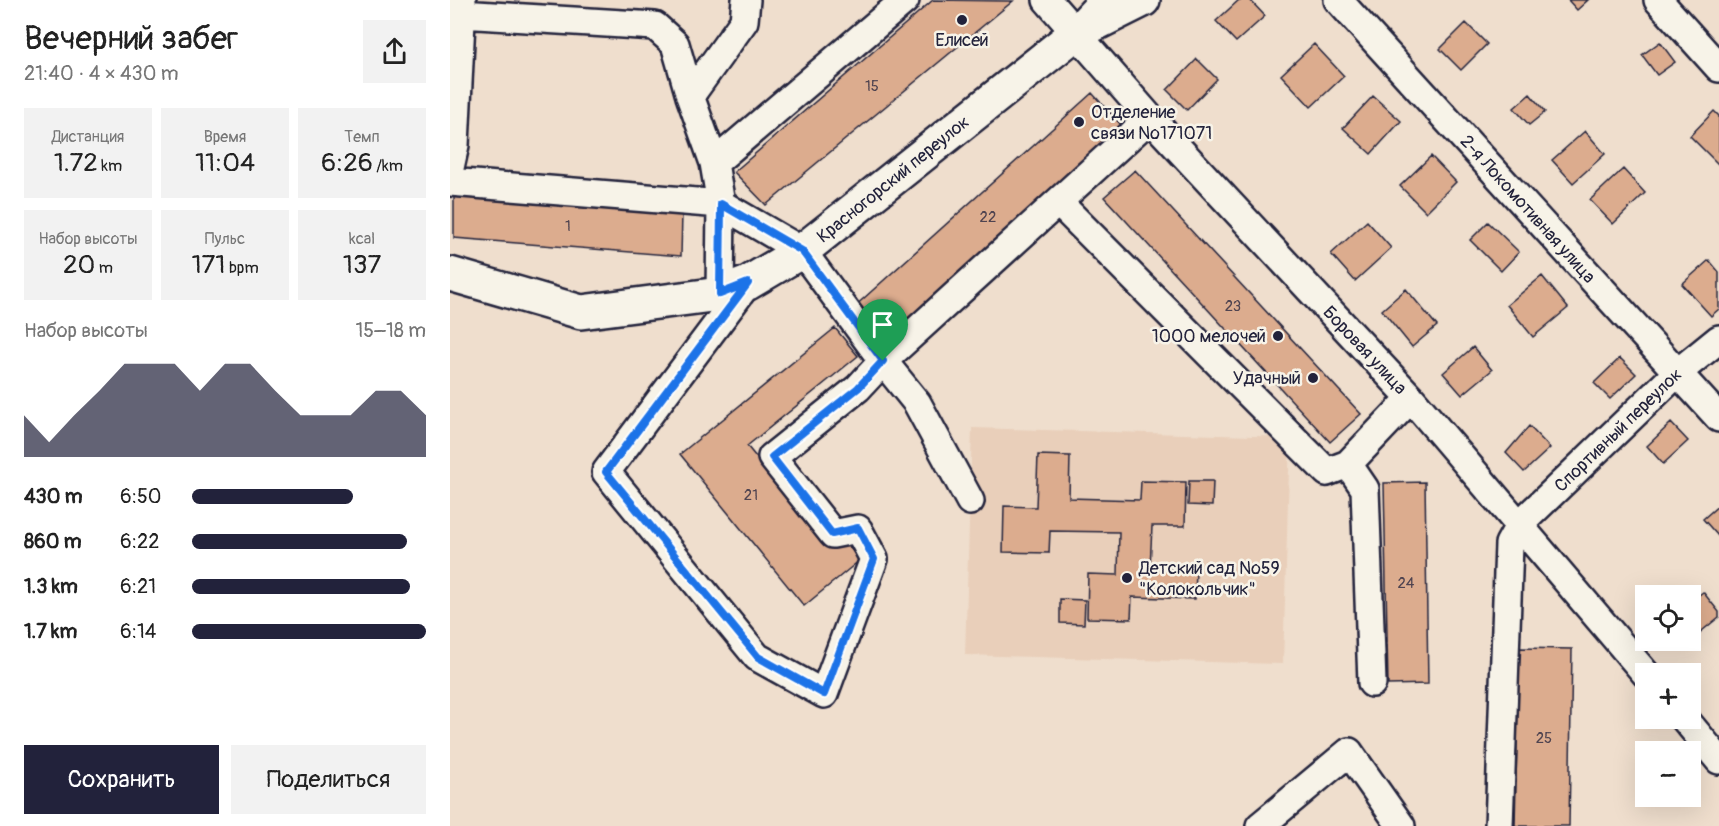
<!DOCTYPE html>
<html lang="ru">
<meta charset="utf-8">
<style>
:root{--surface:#fff;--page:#f2f2f2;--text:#222;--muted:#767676;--accent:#22223b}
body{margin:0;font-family:Pangolin,sans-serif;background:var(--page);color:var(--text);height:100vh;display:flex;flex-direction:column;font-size:22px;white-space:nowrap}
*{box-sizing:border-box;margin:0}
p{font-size:20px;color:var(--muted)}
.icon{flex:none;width:33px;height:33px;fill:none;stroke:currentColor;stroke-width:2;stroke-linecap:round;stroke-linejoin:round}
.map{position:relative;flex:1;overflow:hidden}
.sheet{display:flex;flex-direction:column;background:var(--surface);width:450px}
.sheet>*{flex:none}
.fabs{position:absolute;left:1185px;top:585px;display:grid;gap:12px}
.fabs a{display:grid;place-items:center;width:66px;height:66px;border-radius:0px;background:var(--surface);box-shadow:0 6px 24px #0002;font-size:30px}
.pin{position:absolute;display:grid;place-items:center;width:51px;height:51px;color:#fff;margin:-62px -26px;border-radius:50% 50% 50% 0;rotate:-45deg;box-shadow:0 0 6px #0007}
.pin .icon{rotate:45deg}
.round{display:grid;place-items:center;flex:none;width:63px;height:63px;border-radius:0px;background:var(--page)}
.head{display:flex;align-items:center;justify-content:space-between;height:102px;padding:0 24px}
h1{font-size:33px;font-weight:600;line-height:45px}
.stats{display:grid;grid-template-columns:repeat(3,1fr);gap:9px;height:102px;padding:6px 24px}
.stats div{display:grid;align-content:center;border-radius:0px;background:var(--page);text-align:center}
.stats b{font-size:26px;font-weight:600}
.stats small{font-size:16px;font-weight:400}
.stats p{font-size:16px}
.chart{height:168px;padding:12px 24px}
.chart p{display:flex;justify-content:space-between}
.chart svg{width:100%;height:108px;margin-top:6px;fill:var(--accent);opacity:.7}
.primary-button{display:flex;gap:12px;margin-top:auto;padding:12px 24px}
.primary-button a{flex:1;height:69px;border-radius:0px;background:var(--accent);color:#fff;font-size:24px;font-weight:600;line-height:69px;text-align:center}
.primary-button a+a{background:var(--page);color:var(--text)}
ul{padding:0 24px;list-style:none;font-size:20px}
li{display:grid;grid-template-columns:96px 72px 1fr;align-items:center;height:45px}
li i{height:15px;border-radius:8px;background:var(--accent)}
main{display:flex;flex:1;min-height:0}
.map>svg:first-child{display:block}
.built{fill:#e9cfba}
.building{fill:#dcac8e;stroke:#22223b;stroke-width:1.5}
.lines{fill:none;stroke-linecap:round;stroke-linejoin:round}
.minor-casing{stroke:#22223b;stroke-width:32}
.major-casing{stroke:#22223b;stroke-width:38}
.minor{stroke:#f7f3e8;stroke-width:27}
.major{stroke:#f7f3e8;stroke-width:33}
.route-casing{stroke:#fff;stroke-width:12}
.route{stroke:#1a73e8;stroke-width:8}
.poi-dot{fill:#22223b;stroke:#f7f3e8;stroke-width:2}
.labels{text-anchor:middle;stroke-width:5;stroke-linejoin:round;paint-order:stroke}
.number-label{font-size:15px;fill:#504450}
.poi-label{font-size:18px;fill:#22223b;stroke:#f7f3e8;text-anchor:start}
.street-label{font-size:18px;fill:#22223b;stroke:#f7f3e8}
</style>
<main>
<section class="sheet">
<div class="head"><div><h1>Вечерний забег</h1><p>21:40 · 4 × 430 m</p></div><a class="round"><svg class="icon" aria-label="share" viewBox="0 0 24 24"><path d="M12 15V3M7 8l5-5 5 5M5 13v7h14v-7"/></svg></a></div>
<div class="stats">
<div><p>Дистанция</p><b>1.72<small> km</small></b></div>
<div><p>Время</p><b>11:04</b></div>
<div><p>Темп</p><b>6:26<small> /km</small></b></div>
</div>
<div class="stats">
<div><p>Набор высоты</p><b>20<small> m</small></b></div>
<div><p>Пульс</p><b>171<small> bpm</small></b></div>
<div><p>kcal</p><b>137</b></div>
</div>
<div class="chart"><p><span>Набор высоты</span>15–18 m</p>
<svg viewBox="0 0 160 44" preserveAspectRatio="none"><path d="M0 44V27L10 38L20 27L30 17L40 6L50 6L60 6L70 17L80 6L90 6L100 17L110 27L120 27L130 27L140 17L150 17L160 27V44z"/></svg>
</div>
<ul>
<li><b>430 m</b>6:50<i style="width:69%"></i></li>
<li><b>860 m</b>6:22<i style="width:92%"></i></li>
<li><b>1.3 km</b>6:21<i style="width:93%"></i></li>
<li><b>1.7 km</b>6:14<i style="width:100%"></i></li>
</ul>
<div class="primary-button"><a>Сохранить</a><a>Поделиться</a></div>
</section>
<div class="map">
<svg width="1269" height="826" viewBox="0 0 1269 826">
<rect width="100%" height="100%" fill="#efdecd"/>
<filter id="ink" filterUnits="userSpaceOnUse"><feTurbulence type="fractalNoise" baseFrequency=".0167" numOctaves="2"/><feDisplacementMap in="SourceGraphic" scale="12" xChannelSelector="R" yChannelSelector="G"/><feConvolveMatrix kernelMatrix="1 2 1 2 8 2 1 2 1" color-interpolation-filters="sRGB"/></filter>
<g filter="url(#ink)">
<path class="built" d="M 522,428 L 840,437 L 833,664 L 515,655 Z"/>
<path class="building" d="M 483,0 L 563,1 L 316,205 L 284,172 Z
M 789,0 L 800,0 L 815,16 L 786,42 L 766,21 Z
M 1118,0 L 1138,0 L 1127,10 Z
M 1016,23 L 1037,44 L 1011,70 L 990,49 Z
M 1210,42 L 1225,62 L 1207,75 L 1192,55 Z
M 864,44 L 894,76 L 861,107 L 831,75 Z
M 747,59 L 767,79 L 737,110 L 717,90 Z
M 642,93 L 673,127 L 434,342 L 403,308 Z
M 1080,94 L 1095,112 L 1079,125 L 1064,108 Z
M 923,96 L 951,121 L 921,154 L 893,128 Z
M 1264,111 L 1269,116 L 1269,165 L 1240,136 Z
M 1135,131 L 1155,154 L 1123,183 L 1102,160 Z
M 981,156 L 1006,182 L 976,212 L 950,186 Z
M 1173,169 L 1195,193 L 1163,224 L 1140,200 Z
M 685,170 L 911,414 L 880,442 L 654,197 Z
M 4,195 L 232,213 L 231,256 L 4,238 Z
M 917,221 L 941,248 L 905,281 L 881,254 Z
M 1038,222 L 1069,252 L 1051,271 L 1020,240 Z
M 1259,260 L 1269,272 L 1269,309 L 1261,316 L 1232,284 Z
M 1092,276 L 1118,308 L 1083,337 L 1057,305 Z
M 956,289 L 987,326 L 962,347 L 932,310 Z
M 385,328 L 408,356 L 297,446 L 379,546 L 390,536 L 410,560 L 354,606 L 230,454 Z
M 1023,347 L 1042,370 L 1012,395 L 993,373 Z
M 1170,358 L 1186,374 L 1160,399 L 1144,383 Z
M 1221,423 L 1238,441 L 1213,464 L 1197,446 Z
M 1079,426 L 1100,448 L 1074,472 L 1056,453 Z
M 588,455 L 620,456 L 619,498 L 690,500 L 691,481 L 736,482 L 735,526 L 702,526 L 700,568 L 746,569 L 745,599 L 682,597 L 681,619 L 637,618 L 638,574 L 668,575 L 669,532 L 600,531 L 599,553 L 553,552 L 554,506 L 586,507 Z
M 739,481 L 763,481 L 762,506 L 738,505 Z
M 975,482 L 978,684 L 938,685 L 934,483 Z
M 1269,505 L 1269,537 L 1253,519 Z
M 1253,592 L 1269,612 L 1269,617 L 1231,648 L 1224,640 L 1240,640 L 1240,602 Z
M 610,599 L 635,600 L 634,624 L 610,623 Z
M 1069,648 L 1122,649 L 1119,826 L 1065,826 Z"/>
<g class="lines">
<defs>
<path id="minor" d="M 597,0 L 700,118 L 961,398 L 1196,674
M 888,0 L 1269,418
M 1208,0 L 1269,68
M 11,14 L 205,26 L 225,44 L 240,96 L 264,163 L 271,204 L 352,251 L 433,361 L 700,118
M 240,96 L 294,21 L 296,0
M 264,163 L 455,0
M 0,168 L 5,145 L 12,0
M 0,182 L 271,204 L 270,294
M 608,202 L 877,472 L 898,464 L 961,398
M 298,283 L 156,472 L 307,657 L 374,694 L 424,559 L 408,529 L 383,534 L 322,457 L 408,388 L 433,361 L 467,403 L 520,501
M 898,464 L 915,489 L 922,683
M 1234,718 L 1269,760
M 810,826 L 899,752 L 951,826
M 1049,826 L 1059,544 L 1070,524 L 1227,373 L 1269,339"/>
<path id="major" d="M 639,27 L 693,0
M 0,274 L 131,312 L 270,294 L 298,283 L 352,251 L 626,33 L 657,0"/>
</defs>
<use href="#minor" class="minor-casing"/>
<use href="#major" class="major-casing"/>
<use href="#minor" class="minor"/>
<use href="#major" class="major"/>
</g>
</g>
<g class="lines" filter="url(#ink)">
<defs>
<path id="route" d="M 271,204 L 352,251 L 433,361 L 408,388 L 322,457 L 382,534 L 408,528 L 424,559 L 374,694 L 308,657 L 156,472 L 298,283 L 270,294 Z"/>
</defs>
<use href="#route" class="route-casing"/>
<use href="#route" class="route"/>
</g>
<g class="poi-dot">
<circle cx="512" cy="20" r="6"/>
<circle cx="629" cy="122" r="6"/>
<circle cx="828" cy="336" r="6"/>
<circle cx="863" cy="378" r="6"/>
<circle cx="677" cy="578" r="6"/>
</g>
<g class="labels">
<g class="number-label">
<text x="422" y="91">15</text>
<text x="538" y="222">22</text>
<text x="118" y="231">1</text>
<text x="783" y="311">23</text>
<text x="301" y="500">21</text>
<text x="956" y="588">24</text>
<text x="1094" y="743">25</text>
</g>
<g class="poi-label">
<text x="512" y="46" text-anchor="middle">Елисей</text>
<text x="641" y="118">Отделение<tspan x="641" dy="21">связи №171071</tspan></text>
<text x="816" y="342" text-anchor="end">1000 мелочей</text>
<text x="851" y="384" text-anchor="end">Удачный</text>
<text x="689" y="574">Детский сад №59<tspan x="689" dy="21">"Колокольчик"</tspan></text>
</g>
<g class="street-label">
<text transform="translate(443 179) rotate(-39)" y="6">Красногорский переулок</text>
<text transform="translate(1078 209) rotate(48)" y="6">2-я Локомотивная улица</text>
<text transform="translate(915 350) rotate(47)" y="6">Боровая улица</text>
<text transform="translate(1168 430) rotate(-44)" y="6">Спортивный переулок</text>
</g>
</g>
</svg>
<div class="fabs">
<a><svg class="icon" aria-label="locate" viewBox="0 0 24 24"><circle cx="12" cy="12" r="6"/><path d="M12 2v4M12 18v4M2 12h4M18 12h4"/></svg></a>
<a>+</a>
<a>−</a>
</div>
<div class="pin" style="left:433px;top:361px;background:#1e9e55"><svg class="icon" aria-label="arrive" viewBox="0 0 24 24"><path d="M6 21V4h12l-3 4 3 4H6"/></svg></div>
</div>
</main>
